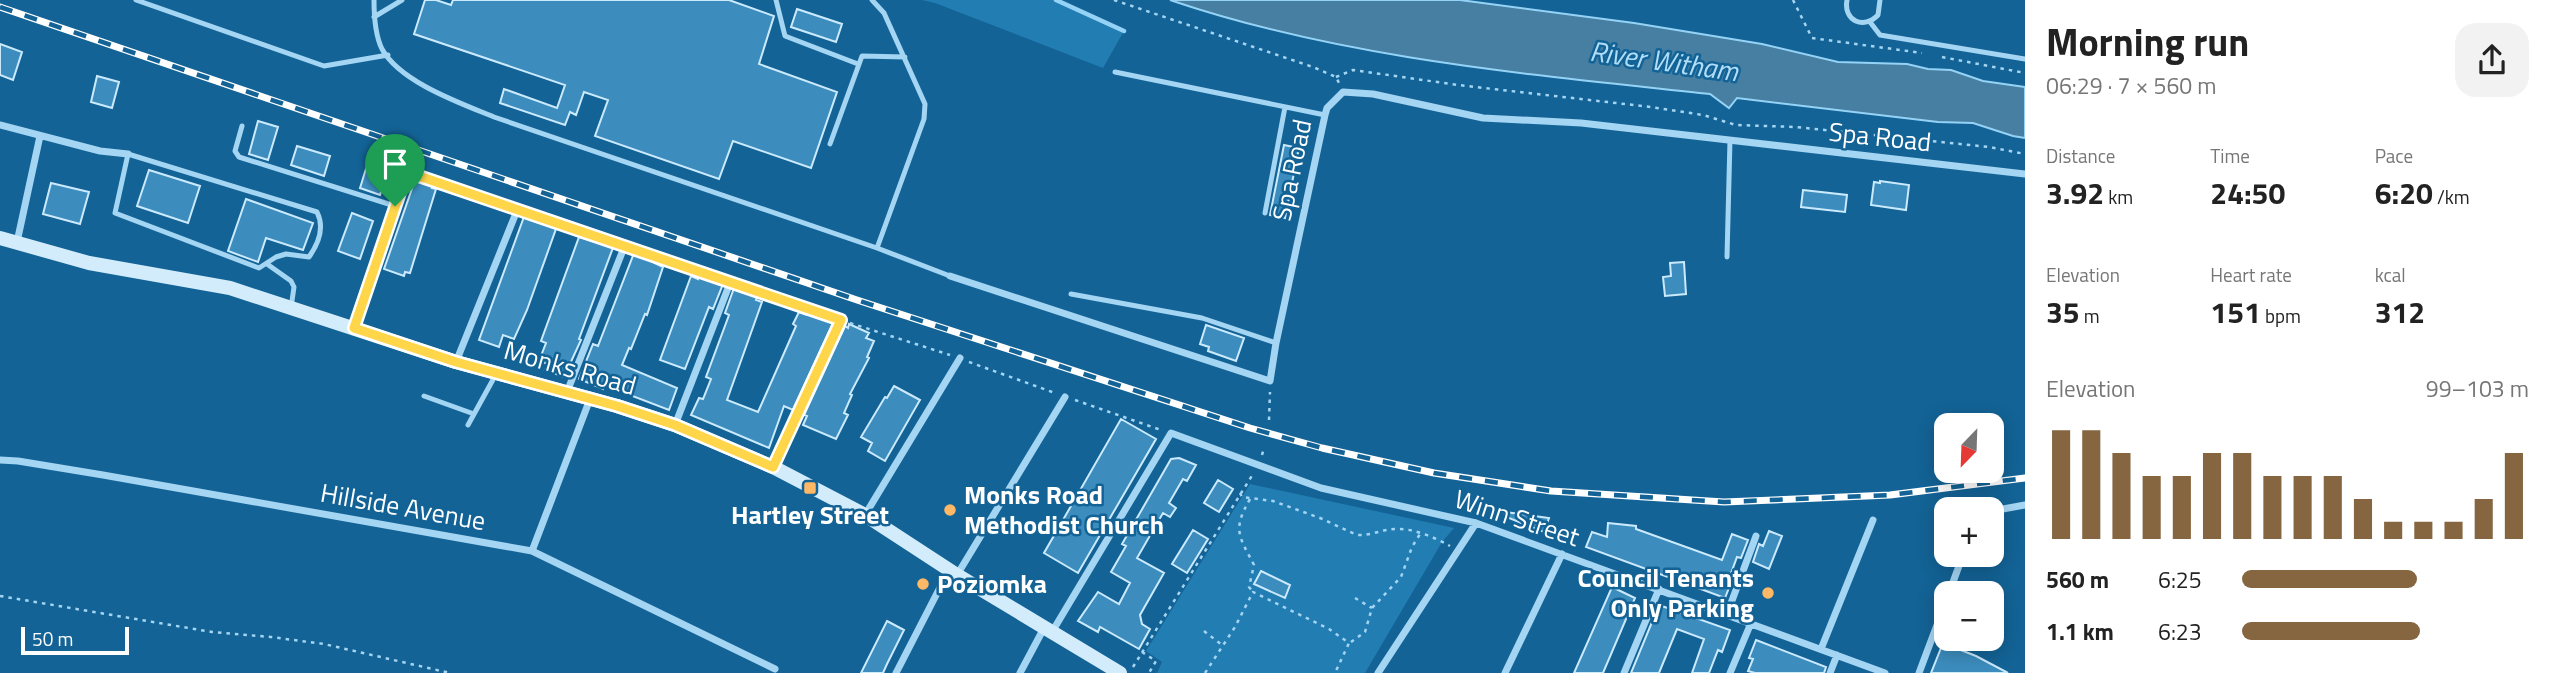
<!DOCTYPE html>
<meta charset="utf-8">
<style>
:root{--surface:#fff;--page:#f2f2f2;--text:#222;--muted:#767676;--accent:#856640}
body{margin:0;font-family:"Titillium Web",sans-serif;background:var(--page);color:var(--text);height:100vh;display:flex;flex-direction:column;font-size:26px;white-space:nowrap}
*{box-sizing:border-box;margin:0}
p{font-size:23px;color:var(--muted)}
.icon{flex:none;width:38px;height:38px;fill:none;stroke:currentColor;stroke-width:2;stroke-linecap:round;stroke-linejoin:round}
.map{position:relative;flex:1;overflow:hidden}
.panel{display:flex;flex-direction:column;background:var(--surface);width:525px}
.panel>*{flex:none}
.needle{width:46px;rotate:203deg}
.controls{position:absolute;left:1934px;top:413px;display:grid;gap:14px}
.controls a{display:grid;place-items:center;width:70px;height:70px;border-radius:14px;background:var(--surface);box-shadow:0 4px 18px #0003;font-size:35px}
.scale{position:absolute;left:21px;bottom:18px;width:108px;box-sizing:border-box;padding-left:7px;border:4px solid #fff;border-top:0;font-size:19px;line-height:24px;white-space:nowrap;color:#fff;-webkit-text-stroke:5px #136396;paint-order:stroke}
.pin{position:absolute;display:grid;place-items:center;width:60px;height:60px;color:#fff;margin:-72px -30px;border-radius:50% 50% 50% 0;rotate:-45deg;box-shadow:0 0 7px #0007}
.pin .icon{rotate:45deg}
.round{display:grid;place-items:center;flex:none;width:74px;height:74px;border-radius:21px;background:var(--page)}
.head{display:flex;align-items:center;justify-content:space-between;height:119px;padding:0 21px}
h1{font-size:38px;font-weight:700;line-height:52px}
.stats{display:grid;grid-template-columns:repeat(3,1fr);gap:10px;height:119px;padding:7px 21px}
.stats div{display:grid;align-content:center}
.stats b{font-size:30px;font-weight:700}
.stats small{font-size:19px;font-weight:400}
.stats p{font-size:19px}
.chart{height:196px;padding:14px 21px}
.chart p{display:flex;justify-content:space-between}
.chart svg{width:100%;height:126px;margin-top:7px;stroke:var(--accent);stroke-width:6}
ul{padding:0 21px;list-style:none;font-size:23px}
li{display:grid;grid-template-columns:112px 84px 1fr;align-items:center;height:52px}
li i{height:18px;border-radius:9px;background:var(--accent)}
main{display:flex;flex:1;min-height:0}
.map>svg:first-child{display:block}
.green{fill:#227db3}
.water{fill:#477fa3;stroke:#95d3f6;stroke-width:2}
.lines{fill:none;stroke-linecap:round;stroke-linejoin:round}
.stream{stroke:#95d3f6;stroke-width:4.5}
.building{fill:#3c8dbe;stroke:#cbeafd;stroke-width:2}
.path{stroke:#a4d5f3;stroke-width:2.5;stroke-dasharray:3.5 5;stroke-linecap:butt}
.service{stroke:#a4d5f3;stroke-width:5}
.minor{stroke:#a4d5f3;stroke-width:7}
.secondary{stroke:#d3ecfc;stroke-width:14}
.rail-casing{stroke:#fff;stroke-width:7}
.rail{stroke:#136396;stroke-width:4.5;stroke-dasharray:13;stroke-linecap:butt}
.route-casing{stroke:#fff;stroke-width:14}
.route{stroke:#ffd54a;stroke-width:9}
.poi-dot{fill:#ffb865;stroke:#136396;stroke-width:2.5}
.labels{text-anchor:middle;stroke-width:5;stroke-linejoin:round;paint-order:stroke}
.street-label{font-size:26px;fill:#fff;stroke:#136396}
.poi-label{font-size:26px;font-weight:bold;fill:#fff;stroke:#136396;text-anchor:start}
.water-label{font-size:28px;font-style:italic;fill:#b0def9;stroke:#136396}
</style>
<main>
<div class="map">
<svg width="2025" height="673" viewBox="0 0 2025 673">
<rect width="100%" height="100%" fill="#136396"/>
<path class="green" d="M 922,0 L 1056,0 L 1124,31 L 1103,68 L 935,3 Z
M 1250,484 L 1454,528 L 1442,542 L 1365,673 L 1157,673 L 1162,662 L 1146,651 Z"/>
<path class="water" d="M 1170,0 L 1460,0 L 1634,23 L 1762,44 L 1838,62 L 1907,64 L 1928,69 L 1951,70 L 1983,81 L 2025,87 L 2025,138 L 2013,136 L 1973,123 L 1938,122 L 1737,98 L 1729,108 L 1710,94 C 1528,74 1344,59 1170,0 Z"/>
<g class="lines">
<path class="stream" d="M 1056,0 L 1124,31"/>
</g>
<path class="building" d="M 425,0 L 436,0 L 451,5 L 453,0 L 729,0 L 774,16 L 759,64 L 837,92 L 811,168 L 733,141 L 719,179 L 595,136 L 608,100 L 584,92 L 576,115 L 570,112 L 565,125 L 500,103 L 504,89 L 557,108 L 565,85 L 414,34 Z
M 797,9 L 842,24 L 836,42 L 791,27 Z
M 0,44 L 22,52 L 13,80 L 0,75 Z
M 97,76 L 119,82 L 112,108 L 91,102 Z
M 258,121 L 278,127 L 268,160 L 249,154 Z
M 1284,145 L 1299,148 L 1285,218 L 1270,215 Z
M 297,146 L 330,156 L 324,176 L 291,165 Z
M 369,159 L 389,166 L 380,195 L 360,188 Z
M 149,170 L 200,186 L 188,223 L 137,206 Z
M 415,180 L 433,186 L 432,188 L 436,189 L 410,273 L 405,272 L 404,276 L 384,269 Z
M 1880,181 L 1909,185 L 1906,210 L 1871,205 L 1874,182 L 1880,183 Z
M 51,183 L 89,192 L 80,224 L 43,214 Z
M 1803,190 L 1847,195 L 1845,212 L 1801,207 Z
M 246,199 L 313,223 L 303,250 L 266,238 L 258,262 L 228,251 Z
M 352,213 L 373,221 L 360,259 L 338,251 Z
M 525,214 L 557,226 L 527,310 L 514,339 L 503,335 L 499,347 L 479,340 Z
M 579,237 L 592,241 L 593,237 L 614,245 L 579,339 L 581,340 L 564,377 L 545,370 L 548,364 L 539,361 L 546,343 L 541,341 Z
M 634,253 L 663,267 L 647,315 L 645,314 L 631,349 L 629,348 L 622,365 L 677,388 L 669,410 L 604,385 L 603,389 L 579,379 L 593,344 L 598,346 Z
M 1684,262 L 1686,294 L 1665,296 L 1663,277 L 1671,276 L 1670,263 Z
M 699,275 L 723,284 L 713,309 L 709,307 L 685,369 L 660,360 L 691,276 L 698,279 Z
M 734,288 L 758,295 L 756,300 L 762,302 L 727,400 L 758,412 L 796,326 L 793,324 L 799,312 L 807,315 L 809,311 L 834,321 L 793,410 L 784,406 L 769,448 L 691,415 L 699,398 L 703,399 L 711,379 L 706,377 L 729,315 L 725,313 Z
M 849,324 L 869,333 L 866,338 L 874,341 L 867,357 L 869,358 L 850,394 L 852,395 L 844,413 L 848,415 L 836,439 L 803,425 L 807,416 L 804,415 L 845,326 L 848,328 Z
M 1206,325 L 1244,338 L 1236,361 L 1208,351 L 1209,347 L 1200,344 Z
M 894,386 L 920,400 L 885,461 L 868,451 L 872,443 L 861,437 L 885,397 L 887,398 Z
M 1121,419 L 1156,439 L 1078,573 L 1044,553 Z
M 1179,458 L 1196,465 L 1187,481 L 1183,479 L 1169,503 L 1176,508 L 1170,517 L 1163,513 L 1137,558 L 1164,573 L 1140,615 L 1142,624 L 1150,629 L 1139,649 L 1100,627 L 1098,632 L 1078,621 L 1098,592 L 1119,604 L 1130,583 L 1111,572 L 1126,546 L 1122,544 L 1171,459 Z
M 1218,480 L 1233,489 L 1219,512 L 1204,503 Z
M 1505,512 L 1549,518 L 1544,532 L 1504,516 Z
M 1608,523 L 1636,526 L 1636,529 L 1722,560 L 1732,534 L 1748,540 L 1741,558 L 1737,557 L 1729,579 L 1732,580 L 1725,598 L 1586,547 L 1592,532 L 1607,537 Z
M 1193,530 L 1208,539 L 1187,573 L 1172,564 Z
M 1769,531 L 1782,536 L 1769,569 L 1753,562 L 1759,544 L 1763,546 Z
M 1261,571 L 1290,585 L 1285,598 L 1254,584 Z
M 1612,587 L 1635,598 L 1603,673 L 1574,673 Z
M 1659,605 L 1730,630 L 1722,652 L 1718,650 L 1709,673 L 1692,673 L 1704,639 L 1677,629 L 1659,673 L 1631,673 Z
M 887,621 L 904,630 L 887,664 L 883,673 L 861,673 Z
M 1756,640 L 1826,667 L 1824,673 L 1755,673 L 1748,671 L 1753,659 L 1749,658 Z
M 1943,643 L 1976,656 L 2008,673 L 1931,673 Z"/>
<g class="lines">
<path class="path" d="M 1114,0 L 1313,67 L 1336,77 L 1339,83
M 1793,0 L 1812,38 L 1922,53
M 1942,57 L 2025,73
M 1336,77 L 1353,70 L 1458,85 L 1651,107 L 1703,115 L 1736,125 L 1796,127 L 1989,147 L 2025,154
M 416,175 L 509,206
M 529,212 L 615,242
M 635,248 L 721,279
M 740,286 L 830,316
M 850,323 L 950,355
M 969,362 L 1055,393
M 1075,400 L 1161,430
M 1269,420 L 1270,392
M 1262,455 L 1264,448
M 1240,493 L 1242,497 L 1273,501 L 1320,518 L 1357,535 C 1371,536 1382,529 1396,529 C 1413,528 1436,538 1450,546
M 1250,499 C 1232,530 1239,536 1254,565 L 1249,587 L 1253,592
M 0,596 L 212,632 L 271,637 L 324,644 L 450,673
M 1355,598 L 1372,608
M 1204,631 L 1222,645
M 1351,642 L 1365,632 L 1372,608 L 1401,577 L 1412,547 L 1420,534
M 1142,652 L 1156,661 L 1149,673
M 1133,667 L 1253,474
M 1205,673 L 1235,627 L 1253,592 L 1329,629 L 1349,643 L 1335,673"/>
<path class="service" d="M 136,0 L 324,66 L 388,55
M 374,0 C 374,15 375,35 382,49 C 400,82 460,103 494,117 L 877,248 L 950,276
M 776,0 L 785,36 L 858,64
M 872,0 L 884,13 L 925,104 L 924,119 L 877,248
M 1847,0 C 1843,21 1864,30 1878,15 L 1880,0
M 374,17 L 402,0
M 1870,22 L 1880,35 L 2025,59
M 1115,72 L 1325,115
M 242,126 L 235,151 L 239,157 L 395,206
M 830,144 L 862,56 L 905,57
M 128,154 L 317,212 C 325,228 319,243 309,257 L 286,254 L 276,257 L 259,268 L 115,213 Z
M 1265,213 L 1285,107
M 1727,257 L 1730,140
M 267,264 L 291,281 L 294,287 L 291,308
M 1071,294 L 1202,318 L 1276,343
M 424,396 L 474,414
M 468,425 L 495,376"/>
<path class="minor" d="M 0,125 L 100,151 L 128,154
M 17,242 L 40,136
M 950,276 L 1270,381 L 1276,343 L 1325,115 L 1327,108 L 1343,92 L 1373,94 L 1483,118 L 1581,123 L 2025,174
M 354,328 L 407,172
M 456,362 L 518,208
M 567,392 L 625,245
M 675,425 L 730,283
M 0,460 L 18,461 L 103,475 L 532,551 L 775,669
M 773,467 L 841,320
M 1992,511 L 2025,505
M 865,515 L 960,358
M 532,551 L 590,399
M 957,575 L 1065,397
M 1949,593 L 1963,555
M 1727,614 L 1756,536
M 1052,632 L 1171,433 L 1321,488 L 1476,523 L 1885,673
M 1821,649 L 1873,520
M 896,673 L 949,570
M 1020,673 L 1044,628
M 1378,673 L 1476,523
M 1505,673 L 1562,554
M 1624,673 L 1659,589
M 1730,673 L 1751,623
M 1830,673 L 1837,655
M 1919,673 L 1946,601"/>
<path class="secondary" d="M 0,238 L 89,263 L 230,288 L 456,362 L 617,406 L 675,425 L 773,467 L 865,515 L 957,575 L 1120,673"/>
<defs>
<path id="rail" d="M 0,7 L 857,300 L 1250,428 L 1322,448 L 1434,473 L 1551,491 L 1724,502 L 1890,495 L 2025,478"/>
</defs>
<use href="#rail" class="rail-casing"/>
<use href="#rail" class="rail"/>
</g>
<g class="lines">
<defs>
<path id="route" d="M 407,172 L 841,320 L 773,467 L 675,425 L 617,406 L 456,362 L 354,328 Z"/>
</defs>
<use href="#route" class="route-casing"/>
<use href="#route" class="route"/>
</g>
<g class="poi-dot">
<rect x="803" y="481" width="14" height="14" rx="3.5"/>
<circle cx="950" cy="510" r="7"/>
<circle cx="923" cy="584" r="7"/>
<circle cx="1768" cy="593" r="7"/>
</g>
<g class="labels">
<g class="street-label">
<text transform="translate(1880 137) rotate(6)" y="9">Spa Road</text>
<text transform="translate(1292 170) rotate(-78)" y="9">Spa Road</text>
<text transform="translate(570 368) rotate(16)" y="9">Monks Road</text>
<text transform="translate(403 507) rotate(10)" y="9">Hillside Avenue</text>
<text transform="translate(1517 518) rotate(18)" y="9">Winn Street</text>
</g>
<g class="poi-label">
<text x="964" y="504">Monks Road<tspan x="964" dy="30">Methodist Church</tspan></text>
<text x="810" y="524" text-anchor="middle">Hartley Street</text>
<text x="1754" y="587" text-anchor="end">Council Tenants<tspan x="1754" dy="30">Only Parking</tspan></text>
<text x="937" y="593">Poziomka</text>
</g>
<g class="water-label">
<text transform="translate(1664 61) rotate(8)" y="10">River Witham</text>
</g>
</g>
</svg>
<div class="controls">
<a><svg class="needle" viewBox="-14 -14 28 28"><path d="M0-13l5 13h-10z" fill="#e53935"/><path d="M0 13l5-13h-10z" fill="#767676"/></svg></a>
<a>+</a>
<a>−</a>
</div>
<div class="scale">50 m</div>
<div class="pin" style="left:395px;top:206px;background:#1e9e55"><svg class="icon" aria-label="arrive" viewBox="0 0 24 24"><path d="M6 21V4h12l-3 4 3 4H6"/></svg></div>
</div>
<section class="panel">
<div class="head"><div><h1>Morning run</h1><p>06:29 · 7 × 560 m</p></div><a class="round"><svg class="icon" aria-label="share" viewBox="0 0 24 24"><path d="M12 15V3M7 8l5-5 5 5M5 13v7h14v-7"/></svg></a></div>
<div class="stats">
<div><p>Distance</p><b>3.92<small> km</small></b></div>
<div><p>Time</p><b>24:50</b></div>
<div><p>Pace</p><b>6:20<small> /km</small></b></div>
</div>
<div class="stats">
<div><p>Elevation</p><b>35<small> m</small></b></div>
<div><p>Heart rate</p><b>151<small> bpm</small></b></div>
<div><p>kcal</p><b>312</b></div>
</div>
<div class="chart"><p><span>Elevation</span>99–103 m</p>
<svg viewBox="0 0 160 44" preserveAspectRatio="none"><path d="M5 44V6M15 44V6M25 44V14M35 44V22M45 44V22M55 44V14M65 44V14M75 44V22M85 44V22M95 44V22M105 44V30M115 44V38M125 44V38M135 44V38M145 44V30M155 44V14"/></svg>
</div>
<ul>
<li><b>560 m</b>6:25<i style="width:61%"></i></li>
<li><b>1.1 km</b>6:23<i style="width:62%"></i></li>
</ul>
</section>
</main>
